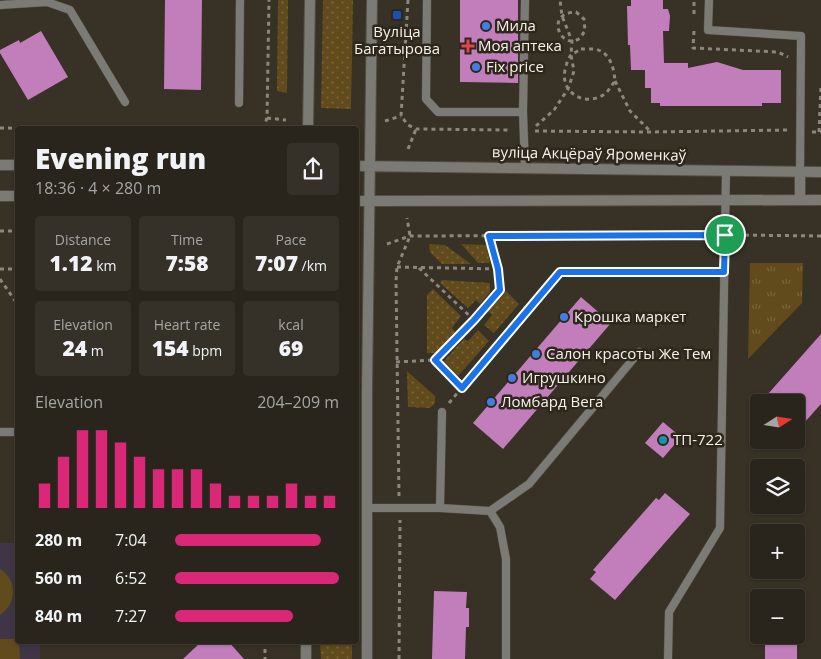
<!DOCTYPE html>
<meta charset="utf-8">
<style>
:root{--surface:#29251c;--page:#353129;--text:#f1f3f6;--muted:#a5a5a3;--line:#45423b;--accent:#db2777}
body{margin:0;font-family:"Open Sans",sans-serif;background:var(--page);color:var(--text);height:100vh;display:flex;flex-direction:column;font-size:19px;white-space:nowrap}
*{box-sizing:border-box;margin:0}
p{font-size:16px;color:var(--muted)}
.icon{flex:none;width:28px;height:28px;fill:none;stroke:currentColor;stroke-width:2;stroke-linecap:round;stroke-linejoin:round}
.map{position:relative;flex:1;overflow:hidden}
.details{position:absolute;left:15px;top:126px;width:344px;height:518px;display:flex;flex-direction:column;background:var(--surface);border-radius:5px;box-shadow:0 1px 4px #0004,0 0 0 1px var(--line)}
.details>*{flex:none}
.needle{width:32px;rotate:78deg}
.buttons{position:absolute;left:750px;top:394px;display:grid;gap:10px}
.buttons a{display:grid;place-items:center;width:55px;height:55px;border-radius:5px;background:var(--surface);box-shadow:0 1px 4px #0004,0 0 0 1px var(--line);font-size:25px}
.pin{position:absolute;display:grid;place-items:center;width:42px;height:42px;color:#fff;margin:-21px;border:2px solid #fff;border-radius:50%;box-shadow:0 1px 5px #0007}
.round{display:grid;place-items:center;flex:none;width:52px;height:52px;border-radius:5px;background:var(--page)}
.summary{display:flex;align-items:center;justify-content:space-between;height:85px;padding:0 20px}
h1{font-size:28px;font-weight:800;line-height:38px}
.metrics{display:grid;grid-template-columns:repeat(3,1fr);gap:8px;height:85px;padding:5px 20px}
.metrics div{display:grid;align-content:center;border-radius:5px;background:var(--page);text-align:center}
.metrics b{font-size:21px;font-weight:800}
.metrics small{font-size:14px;font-weight:400}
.metrics p{font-size:14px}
.chart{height:140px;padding:10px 20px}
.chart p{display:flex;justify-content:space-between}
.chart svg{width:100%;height:90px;margin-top:5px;stroke:var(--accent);stroke-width:6}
ul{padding:0 20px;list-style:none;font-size:16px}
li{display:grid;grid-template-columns:80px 60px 1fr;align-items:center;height:38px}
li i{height:12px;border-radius:6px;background:var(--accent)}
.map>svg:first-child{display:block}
.education{fill:#3f3545}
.grass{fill:url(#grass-dots)}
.park{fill:url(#park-tufts)}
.garden{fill:#614a1b}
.building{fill:#c17eba}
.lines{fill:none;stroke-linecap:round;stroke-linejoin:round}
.service-casing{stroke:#524c42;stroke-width:9}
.minor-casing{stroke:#524c42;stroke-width:12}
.tertiary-casing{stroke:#524c42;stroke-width:12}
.path{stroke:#8c877e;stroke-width:3;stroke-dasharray:4 4;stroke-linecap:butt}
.service{stroke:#7c7a74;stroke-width:8}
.minor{stroke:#7c7a74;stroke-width:10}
.tertiary{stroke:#7c7a74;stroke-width:10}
.route-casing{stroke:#fff;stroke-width:10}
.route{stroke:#1a73e8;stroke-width:6}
.transit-dot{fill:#1a4fb4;stroke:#2d271c;stroke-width:2}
.shop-dot{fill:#3f7fe0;stroke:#2d271c;stroke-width:2}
.health-dot{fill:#e0444e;stroke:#2d271c;stroke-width:2}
.culture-dot{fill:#0f9aa8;stroke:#2d271c;stroke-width:2}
.labels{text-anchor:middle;stroke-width:5;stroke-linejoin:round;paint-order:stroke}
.poi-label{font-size:15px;fill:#f6f2eb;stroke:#2d271c;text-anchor:start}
.street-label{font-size:15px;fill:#f6f2eb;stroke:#2d271c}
</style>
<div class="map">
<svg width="821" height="659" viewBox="0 0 821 659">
<defs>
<pattern id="grass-dots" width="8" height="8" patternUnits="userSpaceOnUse" patternTransform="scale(1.25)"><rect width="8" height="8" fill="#614a1b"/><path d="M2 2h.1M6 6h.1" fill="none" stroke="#78653c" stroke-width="1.8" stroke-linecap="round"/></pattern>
<pattern id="park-tufts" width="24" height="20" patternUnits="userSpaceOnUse" patternTransform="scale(1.25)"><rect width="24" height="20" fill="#614a1b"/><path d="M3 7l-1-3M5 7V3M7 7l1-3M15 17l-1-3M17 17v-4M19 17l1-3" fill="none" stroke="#78653c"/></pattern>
</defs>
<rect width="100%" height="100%" fill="#373126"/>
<path class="education" d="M 0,543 L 17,543 L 18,641 L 40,641 L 40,659 L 0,659 Z"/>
<path class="grass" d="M 278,0 L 288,0 L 287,93 L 277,91 Z
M 323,0 L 353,0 L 351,109 L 321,108 Z
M 429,244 L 445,245 L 471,264 L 442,264 L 430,252 Z
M 461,244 L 487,245 L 490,263 L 478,263 Z
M 442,280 L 490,283 L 490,292 L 480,304 L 476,300 L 468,308 L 440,283 Z
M 433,289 L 461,316 L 452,328 L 456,333 L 438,353 L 427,353 L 427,295 Z
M 506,291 L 519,304 L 494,333 L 484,325 L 492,315 L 488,311 Z
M 478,330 L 489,341 L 458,376 L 444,361 L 464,339 L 468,341 Z
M 407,371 L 435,396 L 435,403 L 430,408 L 408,407 Z
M 320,641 L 352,641 L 352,659 L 321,659 Z"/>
<path class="park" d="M 750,263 L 803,263 L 802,303 L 748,359 Z"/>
<path class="garden" d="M 0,569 C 18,580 17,604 0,615 Z
M 0,639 L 17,639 L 18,641 L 19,641 L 20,659 L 0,659 Z"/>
<path class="building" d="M 165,0 L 202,0 L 201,90 L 164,89 Z
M 460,0 L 518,0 L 518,83 L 460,82 Z
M 631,0 L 663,0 L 663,9 L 668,9 L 670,16 L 669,31 L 663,31 L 664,63 L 688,63 L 688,68 L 717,62 L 743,70 L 781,70 L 781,103 L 762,103 L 762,106 L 660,106 L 660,103 L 651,103 L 651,88 L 645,88 L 645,70 L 631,70 L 630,45 L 628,45 L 627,6 L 631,6 Z
M 41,31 L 68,77 L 28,100 L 0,53 L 0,50 L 19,40 L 20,43 Z
M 581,297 L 611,323 L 503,449 L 473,423 Z
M 821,334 L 821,404 L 796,432 L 796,402 L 761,402 Z
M 663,422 L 681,437 L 663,458 L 645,443 Z
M 665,493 L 690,514 L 615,600 L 590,579 L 596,572 L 593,570 L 656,498 L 659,500 Z
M 434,591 L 467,592 L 466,608 L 469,608 L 469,627 L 466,627 L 465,659 L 432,659 Z
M 765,635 L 797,635 L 797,659 L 765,659 Z
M 202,641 L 228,641 L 244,659 L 183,659 Z"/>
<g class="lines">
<defs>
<path id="service" d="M 427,0 L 426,99 L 438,112 L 523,112
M 525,0 L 523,112 L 525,168
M 709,0 L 708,30 L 801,36 L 800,172
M 47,2 L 70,10 L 125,102
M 0,5 L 47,2 L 47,0
M 239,103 L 240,0
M 561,272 L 724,272
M 0,432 L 18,432
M 367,508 L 440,508 L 490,511 L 500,527 L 506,559 L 506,659
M 440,508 L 442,412
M 490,511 L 529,484 L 639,352
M 668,659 L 669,612 L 720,528 L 726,171"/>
<path id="minor" d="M 800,200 L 800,172"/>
<path id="tertiary" d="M 308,129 L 310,0
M 0,165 L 18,165
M 356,166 L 821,172
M 0,196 L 18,196
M 356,201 L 821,200
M 306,659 L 306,641
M 367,659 L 367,390 L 372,0"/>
</defs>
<use href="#service" class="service-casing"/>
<use href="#minor" class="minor-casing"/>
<use href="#tertiary" class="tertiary-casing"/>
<path class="path" d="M 408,0 L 401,116 L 408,125 L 416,129 L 511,130
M 576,12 L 584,19 L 585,31 C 583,33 582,36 580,38 C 562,52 543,13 576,12 Z
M 694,14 L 694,0
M 694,31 L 693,48 L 778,52 L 788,57
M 581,49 C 585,49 590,49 594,49 C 610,51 614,68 615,81 C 612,85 609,90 606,93 C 587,108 560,94 565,70 C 566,65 568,59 571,55 C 574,53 578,51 581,49 Z
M 615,81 L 630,111 L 650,131
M 267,118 L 286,120
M 385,121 L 401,116
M 536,126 L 554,110 L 568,89 L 574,71 L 571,55 L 572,41 L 562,16 L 560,0
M 0,128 L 91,129
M 263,129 L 267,118 L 269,0
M 535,131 L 650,132 L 788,130
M 812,132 L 821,132
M 819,132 L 821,86
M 408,149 L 416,129
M 0,231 L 18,231
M 737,235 L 821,236
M 387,244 L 410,236 L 713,235
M 397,267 L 498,269
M 419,268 L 474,320
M 0,269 L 18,269
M 0,279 L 18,305
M 435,360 L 462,388
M 396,362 L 435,360 L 474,320 L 500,290 L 498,269 L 489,236
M 449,403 L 553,280
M 399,496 L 396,281 L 397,267 L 410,236 L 407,218
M 265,641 L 265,659
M 399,659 L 400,520"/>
<use href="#service" class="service"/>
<use href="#minor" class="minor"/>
<use href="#tertiary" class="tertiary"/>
</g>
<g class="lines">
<defs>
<path id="route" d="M 725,235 L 724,272 L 560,272 L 462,388 L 435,360 L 474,320 L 500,290 L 498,269 L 489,236 Z"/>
</defs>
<use href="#route" class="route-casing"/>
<use href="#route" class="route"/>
</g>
<rect class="transit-dot" x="392" y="10" width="10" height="10" rx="2.5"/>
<g class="shop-dot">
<circle cx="486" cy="26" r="5"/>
<circle cx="476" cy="67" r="5"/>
<circle cx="564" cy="317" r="5"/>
<circle cx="536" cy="354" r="5"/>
<circle cx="512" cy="378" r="5"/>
<circle cx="491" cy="402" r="5"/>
</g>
<path class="health-dot" d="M465.5 38.5h5v5h5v5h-5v5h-5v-5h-5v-5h5z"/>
<circle class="culture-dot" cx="663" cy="440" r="5"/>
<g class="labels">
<g class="poi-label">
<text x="496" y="31">Мила</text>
<text x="397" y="37" text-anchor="middle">Вуліца<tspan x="397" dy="17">Багатырова</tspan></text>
<text x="478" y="51">Моя аптека</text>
<text x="486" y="72">Fix price</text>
<text x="574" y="322">Крошка маркет</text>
<text x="546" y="359">Салон красоты Же Тем</text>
<text x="522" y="383">Игрушкино</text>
<text x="501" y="407">Ломбард Вега</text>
<text x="673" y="445">ТП-722</text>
</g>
<g class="street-label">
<text transform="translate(589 154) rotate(1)" y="5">вуліца Акцёраў Яроменкаў</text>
</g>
</g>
</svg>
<div class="buttons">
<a><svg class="needle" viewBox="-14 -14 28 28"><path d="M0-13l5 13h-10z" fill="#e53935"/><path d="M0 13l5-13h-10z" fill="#a5a5a3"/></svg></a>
<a><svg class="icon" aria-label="layers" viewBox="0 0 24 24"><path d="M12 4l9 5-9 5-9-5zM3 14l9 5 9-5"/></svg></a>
<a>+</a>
<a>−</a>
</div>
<div class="pin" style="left:725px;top:235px;background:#1e9e55"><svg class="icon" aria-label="arrive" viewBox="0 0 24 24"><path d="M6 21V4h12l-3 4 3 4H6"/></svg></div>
<section class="details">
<div class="summary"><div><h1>Evening run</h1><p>18:36 · 4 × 280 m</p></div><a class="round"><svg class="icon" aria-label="share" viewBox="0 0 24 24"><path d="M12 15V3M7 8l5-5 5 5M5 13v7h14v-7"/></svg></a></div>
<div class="metrics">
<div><p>Distance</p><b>1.12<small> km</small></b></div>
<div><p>Time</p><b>7:58</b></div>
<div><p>Pace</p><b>7:07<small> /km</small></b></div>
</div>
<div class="metrics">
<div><p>Elevation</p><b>24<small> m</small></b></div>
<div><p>Heart rate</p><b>154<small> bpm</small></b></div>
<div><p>kcal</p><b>69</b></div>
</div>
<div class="chart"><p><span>Elevation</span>204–209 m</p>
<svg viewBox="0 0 160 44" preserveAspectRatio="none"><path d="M5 44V32M15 44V19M25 44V6M35 44V6M45 44V12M55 44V19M65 44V25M75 44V25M85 44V25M95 44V32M105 44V38M115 44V38M125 44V38M135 44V32M145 44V38M155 44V38"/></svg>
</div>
<ul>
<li><b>280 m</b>7:04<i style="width:89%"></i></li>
<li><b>560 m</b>6:52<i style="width:100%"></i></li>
<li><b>840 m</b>7:27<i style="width:72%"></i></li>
</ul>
</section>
</div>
